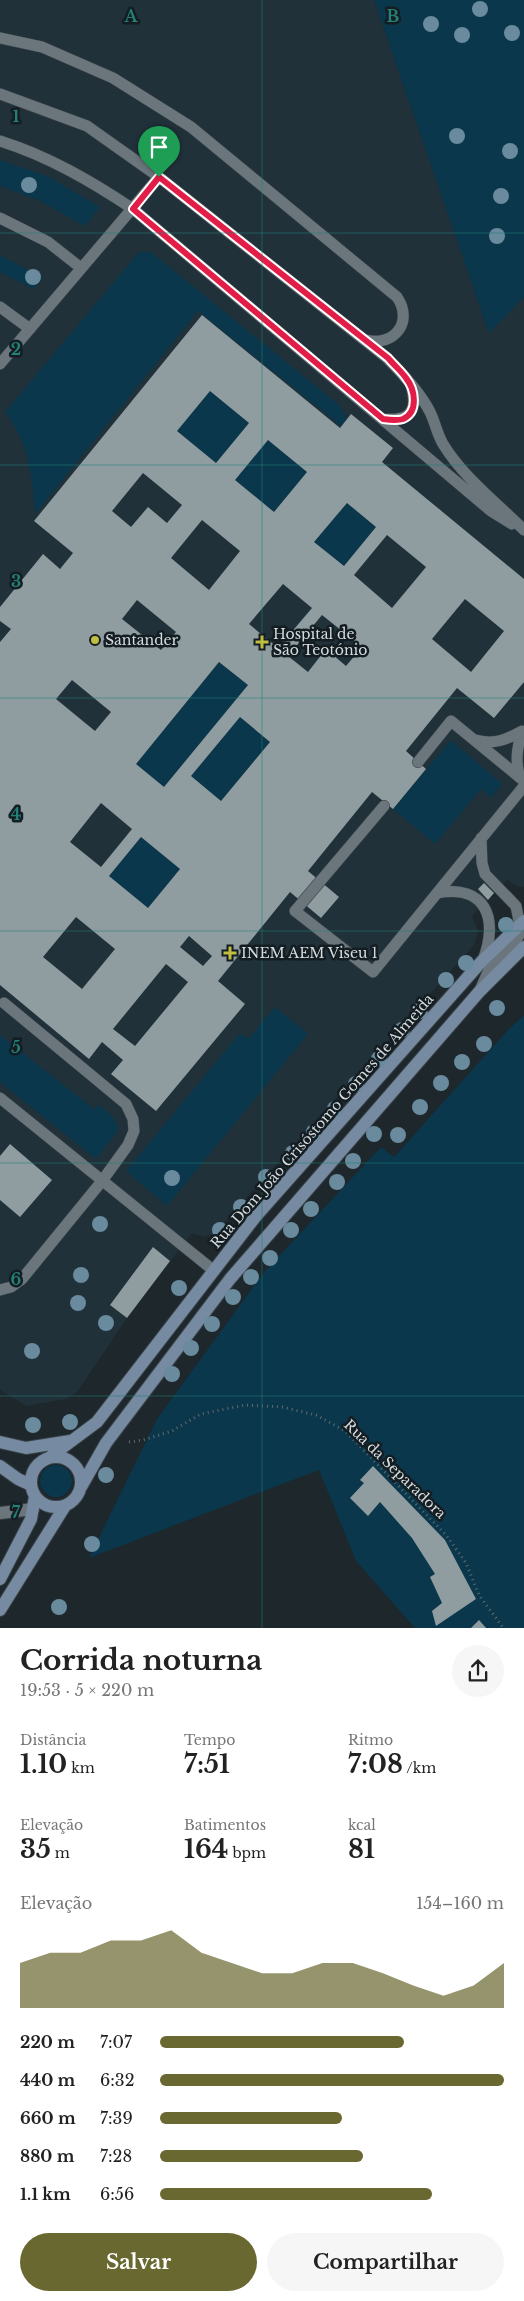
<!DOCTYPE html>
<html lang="pt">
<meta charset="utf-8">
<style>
:root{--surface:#fff;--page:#f6f6f6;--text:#222;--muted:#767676;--accent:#696830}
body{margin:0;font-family:"Libre Baskerville",serif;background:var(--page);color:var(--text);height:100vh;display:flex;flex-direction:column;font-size:19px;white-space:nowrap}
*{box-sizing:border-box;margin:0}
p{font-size:16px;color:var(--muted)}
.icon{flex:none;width:28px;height:28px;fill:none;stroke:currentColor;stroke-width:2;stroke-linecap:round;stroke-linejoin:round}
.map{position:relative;height:1628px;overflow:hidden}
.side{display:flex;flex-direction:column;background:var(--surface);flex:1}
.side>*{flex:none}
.pin{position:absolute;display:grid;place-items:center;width:42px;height:42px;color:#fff;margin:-51px -21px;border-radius:50% 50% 50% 0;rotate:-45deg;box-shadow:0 0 5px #0007}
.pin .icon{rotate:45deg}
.round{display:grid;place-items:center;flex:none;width:52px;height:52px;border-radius:26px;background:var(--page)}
.head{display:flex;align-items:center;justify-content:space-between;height:85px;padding:0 20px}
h1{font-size:28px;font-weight:700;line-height:38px}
.figures{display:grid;grid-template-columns:repeat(3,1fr);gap:8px;height:85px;padding:5px 20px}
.figures div{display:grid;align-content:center}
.figures b{font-size:25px;font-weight:700}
.figures small{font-size:14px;font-weight:400}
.figures p{font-size:14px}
.chart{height:140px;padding:10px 20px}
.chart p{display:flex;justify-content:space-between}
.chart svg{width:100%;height:90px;margin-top:5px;fill:var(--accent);opacity:.7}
.cta{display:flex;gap:10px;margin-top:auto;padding:10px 20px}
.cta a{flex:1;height:58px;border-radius:30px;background:var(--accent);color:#fff;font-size:20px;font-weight:700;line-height:58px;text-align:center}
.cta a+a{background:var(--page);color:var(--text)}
ul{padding:0 20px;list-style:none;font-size:16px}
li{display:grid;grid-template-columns:80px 60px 1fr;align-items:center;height:38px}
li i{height:12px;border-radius:6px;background:var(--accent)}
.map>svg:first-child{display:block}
.built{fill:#21313a}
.green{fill:#0a374b}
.building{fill:#8f9da0;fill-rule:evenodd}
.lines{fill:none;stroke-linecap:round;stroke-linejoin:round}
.lane-casing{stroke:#384145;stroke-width:12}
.street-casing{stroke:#384145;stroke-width:14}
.secondary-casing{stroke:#384145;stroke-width:14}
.path{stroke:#616a6e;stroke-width:3;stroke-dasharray:1 4;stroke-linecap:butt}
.lane{stroke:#6a757c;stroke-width:11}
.street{stroke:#6a757c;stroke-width:12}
.secondary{stroke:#768aa1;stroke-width:12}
.tree{fill:#698b9d}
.route-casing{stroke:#fff;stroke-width:10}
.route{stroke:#e11d48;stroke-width:6}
.grid{fill:none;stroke:#238079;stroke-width:1;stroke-opacity:0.55}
.poi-dot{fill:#c0be41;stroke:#141d22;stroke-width:2}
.labels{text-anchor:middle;stroke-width:5;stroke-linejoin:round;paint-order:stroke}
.poi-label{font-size:14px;fill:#d5dcdf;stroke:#141d22;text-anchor:start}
.street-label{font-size:14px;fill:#d5dcdf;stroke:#141d22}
.grid-label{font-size:16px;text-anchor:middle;font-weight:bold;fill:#238079;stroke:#141d22;stroke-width:5;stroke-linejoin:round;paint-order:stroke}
</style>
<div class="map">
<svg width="524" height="1629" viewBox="0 0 524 1629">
<rect width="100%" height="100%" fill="#1d272c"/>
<path class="built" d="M 0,0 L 374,0 L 489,332 L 524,297 L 524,887 L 517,886 L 507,880 L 472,916 L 478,931 L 474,945 L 214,1234 L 203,1237 L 192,1233 L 127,1318 L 77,1392 L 66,1399 L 27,1406 L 0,1390 Z"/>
<path class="green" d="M 374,0 L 524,0 L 524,297 L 489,333 Z
M 0,160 L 47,176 L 100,207 L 85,226 L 38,200 L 0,186 Z
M 139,252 L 151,252 L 339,405 L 347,419 L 341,426 L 198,311 L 35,514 C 32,476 29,442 5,412 Z
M 0,255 L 43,278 L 33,289 L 0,272 Z
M 210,391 L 249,423 L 216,463 L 177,431 Z
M 268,440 L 307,472 L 274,512 L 235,480 Z
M 347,503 L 376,527 L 344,566 L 314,542 Z
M 219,662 L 248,685 L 164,787 L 136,764 Z
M 240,717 L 270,742 L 221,801 L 191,776 Z
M 451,740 L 502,784 L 491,798 L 481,789 L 435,844 L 393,809 Z
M 141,837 L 180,869 L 148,908 L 109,876 Z
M 275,1007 L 308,1034 L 167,1206 L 126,1171 L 240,1033 L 248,1039 Z
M 524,1015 L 524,1628 L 415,1628 L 356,1561 L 319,1470 L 89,1558 L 157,1419 L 265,1271 L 381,1147 L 394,1157 L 507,1031 Z
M 0,1035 L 95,1110 L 99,1105 C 109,1112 117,1118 118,1131 L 96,1159 L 0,1082 Z
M40 1481a16 16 0 1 1 32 0a16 16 0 1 1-32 0Z"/>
<path class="building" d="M 202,315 L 340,428 L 351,414 L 393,448 L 382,462 L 524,579 L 524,682 L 494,718 L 457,688 L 406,751 L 426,769 L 393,809 L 372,792 L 308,871 L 339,897 L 321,918 L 290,892 L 218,981 L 245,1004 L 156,1111 L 111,1074 L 123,1060 L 102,1042 L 89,1059 L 0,985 L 0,642 L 11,629 L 0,621 L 0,607 L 43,554 L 60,569 L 73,553 L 34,521 ZM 210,391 L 249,423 L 216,463 L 177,431 ZM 268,440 L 307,472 L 274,512 L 235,480 ZM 143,473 L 182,505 L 167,523 L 148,507 L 131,527 L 112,511 ZM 347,503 L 376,527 L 344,566 L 314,542 ZM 202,520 L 240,551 L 209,590 L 171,558 ZM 387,535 L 426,567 L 392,608 L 354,575 ZM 283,584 L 312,608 L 278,648 L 249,624 ZM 465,599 L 504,631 L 471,672 L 432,639 ZM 137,600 L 176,632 L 161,650 L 122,619 ZM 322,615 L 362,647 L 346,666 L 326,649 L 308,672 L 288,656 ZM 219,662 L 248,685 L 164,787 L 136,764 ZM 72,680 L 111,712 L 95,731 L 56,699 ZM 240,717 L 270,742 L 221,801 L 191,776 ZM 101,803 L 132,829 L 101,867 L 70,842 ZM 141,837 L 180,869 L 148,908 L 109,876 ZM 76,917 L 115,949 L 82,989 L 43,957 ZM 189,936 L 212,956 L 203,966 L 180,947 ZM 166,964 L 188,982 L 135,1046 L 113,1029 Z
M 484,883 L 494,893 L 488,900 L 478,889 Z
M 10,1144 L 52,1180 L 20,1217 L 0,1200 L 0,1156 Z
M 153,1247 L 170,1261 L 127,1318 L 110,1305 Z
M 373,1466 L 445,1540 L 476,1599 L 436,1626 L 432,1611 L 442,1603 L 430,1577 L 435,1574 L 412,1538 L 380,1502 L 368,1516 L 350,1498 L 364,1483 L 360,1480 Z
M 479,1620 L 487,1629 L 470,1629 Z"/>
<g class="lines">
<defs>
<path id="lane" d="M 0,38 L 42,47 L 113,78 L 191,127 L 397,297 C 414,322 394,347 366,340
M 0,94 L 87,126 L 159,177 L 387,358 C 403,374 420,392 430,412 C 435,422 437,434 443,444 C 463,477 496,502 524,530
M 0,141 C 48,156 91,181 133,209 L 491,511 L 512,524
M 0,218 L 48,242 L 81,268
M 0,307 L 30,329
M 0,364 L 159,177
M 383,419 C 407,421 418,414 412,389
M 476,740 C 493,745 506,740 522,731 C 517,748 515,761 520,778
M 418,762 L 451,721 L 524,781
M 384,806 L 295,911 L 373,972 L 524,786
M 437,893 C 486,884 499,919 483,960
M 480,990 L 492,963 L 517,939 L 521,931 L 516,906 L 485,874 L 482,863 L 481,838
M 0,1098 L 213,1270
M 0,1290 L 11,1287 L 22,1279 L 102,1181 L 128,1145 L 134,1131 L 133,1119 L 126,1104 L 4,1003"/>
<path id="street" d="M 0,1513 L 33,1509"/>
<path id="secondary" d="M 0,1442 L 26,1448 L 70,1441
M31 1482a25 25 0 1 1 50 0a25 25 0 1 1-50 0Z
M 50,1457 L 97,1422 L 256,1216 L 482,961 L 524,921
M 0,1466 L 18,1479 L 31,1485
M 81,1487 L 106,1443 L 230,1279 L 479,992 L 524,947
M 0,1579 L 31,1519 L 35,1496
M 0,1610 L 65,1506"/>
</defs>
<use href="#lane" class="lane-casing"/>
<use href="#street" class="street-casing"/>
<use href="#secondary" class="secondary-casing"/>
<path class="path" d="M 129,1442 L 143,1440 L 172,1431 L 201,1414 L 245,1405 L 282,1407 L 316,1415 L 345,1431 L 446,1535 L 466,1563 L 479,1595 L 504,1629"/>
<use href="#lane" class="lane"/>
<use href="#street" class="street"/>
<use href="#secondary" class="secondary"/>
</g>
<g class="tree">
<circle cx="480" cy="9" r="8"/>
<circle cx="431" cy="24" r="8"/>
<circle cx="512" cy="33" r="8"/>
<circle cx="462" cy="35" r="8"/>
<circle cx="457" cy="136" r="8"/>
<circle cx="510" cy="151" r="8"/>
<circle cx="29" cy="185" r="8"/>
<circle cx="501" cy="196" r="8"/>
<circle cx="497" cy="236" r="8"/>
<circle cx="33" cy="277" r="8"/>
<circle cx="506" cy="925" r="8"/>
<circle cx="466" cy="963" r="8"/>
<circle cx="446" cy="980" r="8"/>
<circle cx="497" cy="1008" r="8"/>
<circle cx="420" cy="1011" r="8"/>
<circle cx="402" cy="1030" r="8"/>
<circle cx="484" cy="1044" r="8"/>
<circle cx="379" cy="1059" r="8"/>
<circle cx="462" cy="1062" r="8"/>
<circle cx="441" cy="1083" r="8"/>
<circle cx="356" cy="1084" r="8"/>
<circle cx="420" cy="1107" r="8"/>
<circle cx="335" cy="1109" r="8"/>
<circle cx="314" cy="1132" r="8"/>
<circle cx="374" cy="1134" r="8"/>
<circle cx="398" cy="1135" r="8"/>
<circle cx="293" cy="1153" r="8"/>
<circle cx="353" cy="1161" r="8"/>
<circle cx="266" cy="1177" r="8"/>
<circle cx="172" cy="1178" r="8"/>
<circle cx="337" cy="1182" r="8"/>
<circle cx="241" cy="1207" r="8"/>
<circle cx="311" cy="1209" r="8"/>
<circle cx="100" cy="1224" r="8"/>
<circle cx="220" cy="1230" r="8"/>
<circle cx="291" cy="1230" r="8"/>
<circle cx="270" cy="1258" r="8"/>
<circle cx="81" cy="1275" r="8"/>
<circle cx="251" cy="1277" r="8"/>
<circle cx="179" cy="1288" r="8"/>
<circle cx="233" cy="1297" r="8"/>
<circle cx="78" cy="1303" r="8"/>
<circle cx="106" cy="1323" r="8"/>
<circle cx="212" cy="1324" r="8"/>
<circle cx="191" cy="1348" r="8"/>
<circle cx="32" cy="1351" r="8"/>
<circle cx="172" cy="1374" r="8"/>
<circle cx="70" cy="1422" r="8"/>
<circle cx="33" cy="1425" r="8"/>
<circle cx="106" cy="1475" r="8"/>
<circle cx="92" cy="1544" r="8"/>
<circle cx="59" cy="1607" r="8"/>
</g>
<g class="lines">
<defs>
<path id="route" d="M 159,177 L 388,358 C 394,365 401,371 406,378 C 415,389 419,412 403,419 C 397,421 390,420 383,419 L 133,209 Z"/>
</defs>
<use href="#route" class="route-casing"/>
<use href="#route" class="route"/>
</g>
<path class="grid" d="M 262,0 L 262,1629M 0,233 L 524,233M 0,465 L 524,465M 0,698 L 524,698M 0,931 L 524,931M 0,1163 L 524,1163M 0,1396 L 524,1396"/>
<g class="poi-dot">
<circle cx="95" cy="640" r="5"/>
<path d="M259.5 634.5h5v5h5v5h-5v5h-5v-5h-5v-5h5z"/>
<path d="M227.5 945.5h5v5h5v5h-5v5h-5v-5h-5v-5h5z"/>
</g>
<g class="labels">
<g class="poi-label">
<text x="273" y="639">Hospital de<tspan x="273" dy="16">São Teotónio</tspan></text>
<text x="105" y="645">Santander</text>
<text x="241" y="958">INEM AEM Viseu 1</text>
</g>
<g class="street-label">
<text transform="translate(322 1121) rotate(-49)" y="5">Rua Dom João Crisóstomo Gomes de Almeida</text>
<text transform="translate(395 1469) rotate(44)" y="5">Rua da Separadora</text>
</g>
</g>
<g class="grid-label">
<text x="131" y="22">A</text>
<text x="393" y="22">B</text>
<text x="16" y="122">1</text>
<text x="16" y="355">2</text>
<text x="16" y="587">3</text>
<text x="16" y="820">4</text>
<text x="16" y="1053">5</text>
<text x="16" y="1285">6</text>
<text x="16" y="1518">7</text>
</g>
</svg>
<div class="pin" style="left:159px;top:177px;background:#1e9e55"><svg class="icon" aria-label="arrive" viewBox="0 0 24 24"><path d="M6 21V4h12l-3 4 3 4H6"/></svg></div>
</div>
<section class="side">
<div class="head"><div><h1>Corrida noturna</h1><p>19:53 · 5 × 220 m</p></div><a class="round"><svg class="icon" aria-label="share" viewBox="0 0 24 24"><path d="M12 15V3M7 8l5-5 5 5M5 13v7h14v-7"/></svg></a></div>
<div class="figures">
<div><p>Distância</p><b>1.10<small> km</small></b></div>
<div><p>Tempo</p><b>7:51</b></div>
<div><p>Ritmo</p><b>7:08<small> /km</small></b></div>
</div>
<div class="figures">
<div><p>Elevação</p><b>35<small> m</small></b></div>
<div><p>Batimentos</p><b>164<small> bpm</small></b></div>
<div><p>kcal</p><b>81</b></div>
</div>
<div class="chart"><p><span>Elevação</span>154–160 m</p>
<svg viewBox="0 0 160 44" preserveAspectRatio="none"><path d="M0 44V22L10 17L20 17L30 11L40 11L50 6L60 17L70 22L80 27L90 27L100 22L110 22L120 27L130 33L140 38L150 33L160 22V44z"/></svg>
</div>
<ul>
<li><b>220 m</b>7:07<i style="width:71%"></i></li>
<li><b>440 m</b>6:32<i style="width:100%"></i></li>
<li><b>660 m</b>7:39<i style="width:53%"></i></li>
<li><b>880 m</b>7:28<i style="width:59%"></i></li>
<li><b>1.1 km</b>6:56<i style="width:79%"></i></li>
</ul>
<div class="cta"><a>Salvar</a><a>Compartilhar</a></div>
</section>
